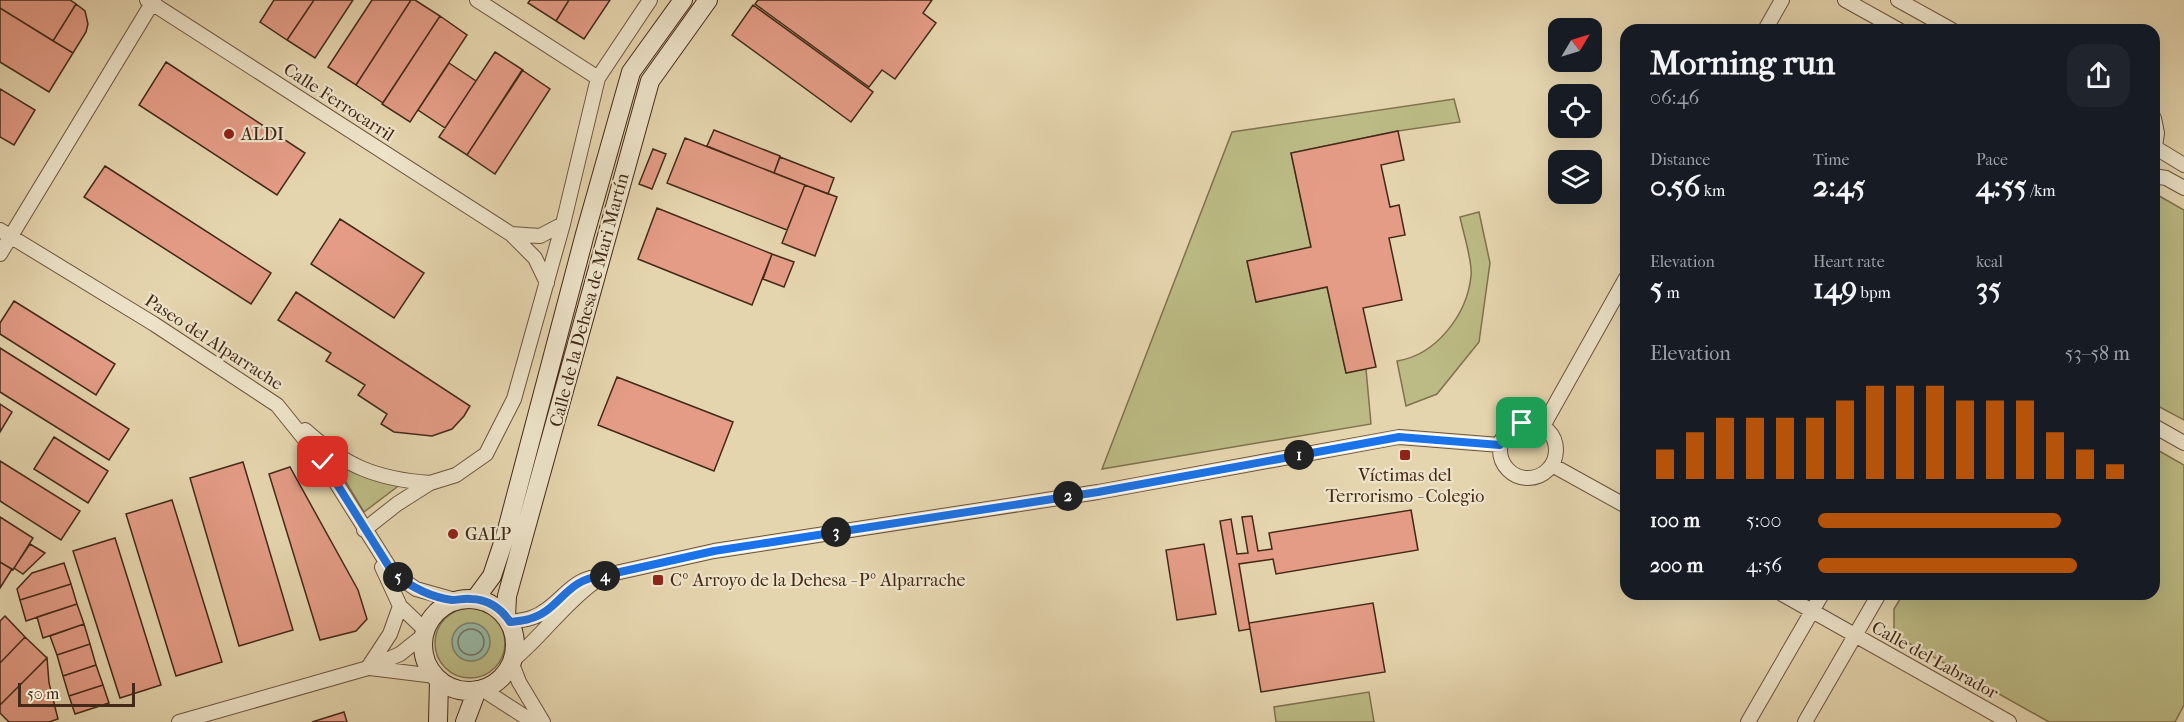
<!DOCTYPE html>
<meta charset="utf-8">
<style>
:root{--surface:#171b24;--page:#20242c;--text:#f1f3f6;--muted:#9ea1a6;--accent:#b45309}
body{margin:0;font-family:"IM FELL French Canon",serif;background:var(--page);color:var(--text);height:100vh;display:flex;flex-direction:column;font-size:22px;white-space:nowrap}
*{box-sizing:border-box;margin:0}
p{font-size:20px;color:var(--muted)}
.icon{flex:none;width:33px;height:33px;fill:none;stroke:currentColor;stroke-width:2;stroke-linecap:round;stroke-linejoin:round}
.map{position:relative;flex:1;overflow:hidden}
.sheet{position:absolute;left:1620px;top:24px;width:540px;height:576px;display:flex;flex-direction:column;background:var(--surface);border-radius:18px;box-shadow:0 6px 24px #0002}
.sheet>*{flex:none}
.needle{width:39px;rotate:52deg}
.buttons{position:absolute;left:1548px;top:18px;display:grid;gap:12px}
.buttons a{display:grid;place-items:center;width:54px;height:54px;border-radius:12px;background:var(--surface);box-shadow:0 6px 24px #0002;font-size:30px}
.scale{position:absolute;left:18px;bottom:15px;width:117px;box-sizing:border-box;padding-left:6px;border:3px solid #442918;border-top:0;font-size:16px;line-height:21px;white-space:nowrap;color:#442918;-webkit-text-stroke:4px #eee4ca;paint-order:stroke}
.pin{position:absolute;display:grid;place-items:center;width:51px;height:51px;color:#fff;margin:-26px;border-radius:12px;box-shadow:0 3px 9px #0006}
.km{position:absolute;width:30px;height:30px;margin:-15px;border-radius:50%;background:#222;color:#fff;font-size:16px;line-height:30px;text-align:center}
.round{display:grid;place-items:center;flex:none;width:63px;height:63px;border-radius:18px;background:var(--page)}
.head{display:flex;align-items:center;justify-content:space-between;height:102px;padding:0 30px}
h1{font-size:33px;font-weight:700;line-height:45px}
.stats{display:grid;grid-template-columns:repeat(3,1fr);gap:9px;height:102px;padding:6px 30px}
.stats div{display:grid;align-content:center}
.stats b{font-size:30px;font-weight:700}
.stats small{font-size:16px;font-weight:400}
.stats p{font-size:16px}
.chart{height:168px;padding:12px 30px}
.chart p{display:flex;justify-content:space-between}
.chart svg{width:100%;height:108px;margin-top:6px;stroke:var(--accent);stroke-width:6}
ul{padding:0 30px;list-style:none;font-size:20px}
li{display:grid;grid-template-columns:96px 72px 1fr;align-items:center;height:45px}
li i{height:15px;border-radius:8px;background:var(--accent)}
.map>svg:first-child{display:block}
.green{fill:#bcbb85;stroke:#80724e;stroke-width:1.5}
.water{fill:#97b9a5;stroke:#767f6d;stroke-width:1.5}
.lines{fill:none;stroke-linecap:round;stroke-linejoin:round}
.shore{stroke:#6e715e;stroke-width:1.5}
.building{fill:#e49c86;stroke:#442918;stroke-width:1.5}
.street-casing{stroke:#6c543e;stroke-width:16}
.secondary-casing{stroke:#442918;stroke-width:20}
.street{stroke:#eee4ca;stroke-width:14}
.secondary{stroke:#eee4ca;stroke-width:18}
.route-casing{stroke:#fff;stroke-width:12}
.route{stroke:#1a73e8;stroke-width:8}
.poi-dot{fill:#8f2418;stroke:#eee4ca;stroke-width:2}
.labels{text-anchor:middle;stroke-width:4.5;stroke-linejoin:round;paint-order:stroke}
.street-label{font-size:18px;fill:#442918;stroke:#eee4ca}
.poi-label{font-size:18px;fill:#442918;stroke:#eee4ca;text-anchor:start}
</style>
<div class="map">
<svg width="2184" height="722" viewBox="0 0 2184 722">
<rect width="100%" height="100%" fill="#e5d5ae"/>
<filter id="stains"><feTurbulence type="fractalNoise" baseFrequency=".00333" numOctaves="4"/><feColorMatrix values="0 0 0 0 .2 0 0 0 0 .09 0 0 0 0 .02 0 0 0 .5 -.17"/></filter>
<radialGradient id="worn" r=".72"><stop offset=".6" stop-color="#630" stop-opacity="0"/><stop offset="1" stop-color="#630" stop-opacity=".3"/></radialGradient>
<path class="green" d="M 1454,99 L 1460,122 L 1398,131 L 1291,153 L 1311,247 L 1247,261 L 1256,302 L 1327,287 L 1346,372 L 1366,369 L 1371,424 L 1102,469 L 1232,132 Z
M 2154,193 L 2184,210 L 2184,420 L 2154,404 Z
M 1479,212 L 1490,263 L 1479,342 L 1437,394 L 1406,406 L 1397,361 C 1436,355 1467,315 1471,276 C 1473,263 1463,232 1460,217 Z
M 2154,448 L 2184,465 L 2184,705 L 2175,722 L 2049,722 L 1903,640 L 1894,631 L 1894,609 L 1903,594 L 2154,594 Z
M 334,462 L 371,478 L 401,484 L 364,512 Z
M435 643a35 35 0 1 1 70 0a35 35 0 1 1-70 0Z
M 1369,692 L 1374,722 L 1276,722 L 1274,707 Z"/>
<path class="water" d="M452 642a19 19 0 1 1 38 0a19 19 0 1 1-38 0Z"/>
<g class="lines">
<path class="shore" d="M458 642a13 13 0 1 1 26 0a13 13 0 1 1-26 0Z"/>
</g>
<path class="building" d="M 0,0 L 70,0 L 76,4 L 53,41 L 0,8 Z
M 274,0 L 314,0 L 287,40 L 260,22 Z
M 314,0 L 353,0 L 315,58 L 287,40 Z
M 372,0 L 411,0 L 356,85 L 328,67 Z
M 411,0 L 415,0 L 440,16 L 383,103 L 356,85 Z
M 530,0 L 569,0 L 556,21 L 528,3 Z
M 569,0 L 610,0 L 584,39 L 556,21 Z
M 758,0 L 932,0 L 923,13 L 936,23 L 895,79 L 882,70 L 869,87 L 755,4 Z
M 76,4 L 85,11 L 88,24 L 86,32 L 73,53 L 53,41 Z
M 753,5 L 873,92 L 851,122 L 732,35 Z
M 0,8 L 73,53 L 49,92 L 0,62 Z
M 440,16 L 467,35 L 410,122 L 382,104 Z
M 495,52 L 523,70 L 467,155 L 439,137 Z
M 166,62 L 305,153 L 277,195 L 139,105 Z
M 449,63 L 476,81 L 445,128 L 418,110 Z
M 522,70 L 550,89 L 495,174 L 467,155 Z
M 0,89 L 35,110 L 14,145 L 0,137 Z
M 714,130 L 780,156 L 774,173 L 707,146 Z
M 1398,131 L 1404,160 L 1381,165 L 1390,207 L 1399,205 L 1405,235 L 1389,238 L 1402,300 L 1363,308 L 1376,367 L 1346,373 L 1327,287 L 1256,302 L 1247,261 L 1311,247 L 1291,153 Z
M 685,138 L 805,185 L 787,230 L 667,183 Z
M 653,149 L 666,154 L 652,189 L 639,184 Z
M 780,157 L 834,178 L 828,194 L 774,173 Z
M 105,166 L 271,273 L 251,304 L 84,197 Z
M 805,185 L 837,197 L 815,256 L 782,243 Z
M 657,208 L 772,254 L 752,305 L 638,259 Z
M 340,219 L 424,273 L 394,318 L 311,264 Z
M 772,254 L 794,262 L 784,287 L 763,279 Z
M 296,292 L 470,406 L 464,416 L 452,429 L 432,436 L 394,432 L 381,424 L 387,414 L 358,395 L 365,385 L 326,361 L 331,353 L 278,320 Z
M 14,301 L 115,364 L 96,395 L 0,334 L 0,323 Z
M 0,348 L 129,429 L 109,460 L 0,392 Z
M 617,377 L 733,422 L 714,471 L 598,425 Z
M 0,404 L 12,412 L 0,432 Z
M 54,437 L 108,471 L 88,503 L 34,469 Z
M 0,461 L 80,511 L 61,540 L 0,501 Z
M 243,462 L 293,630 L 239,646 L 190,478 Z
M 290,467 L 358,590 L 367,619 L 356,631 L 320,640 L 269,474 Z
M 172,500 L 222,662 L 176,676 L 126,514 Z
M 1411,510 L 1418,550 L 1276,574 L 1273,559 L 1239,564 L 1250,629 L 1239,631 L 1220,521 L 1231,519 L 1237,554 L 1248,553 L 1242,517 L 1252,516 L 1258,551 L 1272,549 L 1269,533 Z
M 0,517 L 33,538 L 13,570 L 0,562 Z
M 115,538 L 161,685 L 120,698 L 73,551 Z
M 30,544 L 45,553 L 23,574 L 14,568 Z
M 1204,544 L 1216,614 L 1177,620 L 1166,550 Z
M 0,562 L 12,569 L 0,588 Z
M 64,563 L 71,584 L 20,600 L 17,589 L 32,573 Z
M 71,584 L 77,604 L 26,621 L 20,600 Z
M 1373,603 L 1385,672 L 1261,692 L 1249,623 Z
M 77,604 L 84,624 L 43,638 L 37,617 Z
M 5,616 L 25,637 L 0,663 L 0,621 Z
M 84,624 L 90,644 L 57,655 L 50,636 Z
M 25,637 L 47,658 L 0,705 L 0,663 Z
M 90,644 L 96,665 L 63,676 L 57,655 Z
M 47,658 L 49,683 L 58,719 L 49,722 L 9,722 L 0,713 L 0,705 Z
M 96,665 L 103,685 L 69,696 L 63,676 Z
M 103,685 L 109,703 L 75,714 L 69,696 Z
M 344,712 L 347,722 L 312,722 Z"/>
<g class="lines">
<defs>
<path id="street" d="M 147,0 L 511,234 L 535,258 L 547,283
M 477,0 L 598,78
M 1845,0 L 1899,30
M 1898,0 L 1952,30
M 1765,30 L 1782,0
M 2154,118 L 2157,133 L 2154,153
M 2156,148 L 2184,165
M 2154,176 L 2166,178 L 2184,188
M 0,230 L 154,324 L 277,405 L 323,462 L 393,573 L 416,589 L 455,600
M 511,234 L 540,236 L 563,224
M 0,254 L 154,0
M1500 450a28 28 0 1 1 56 0a28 28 0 1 1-56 0Z
M 1543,426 L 1626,278
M 2154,426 L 2184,443
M 305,430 C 345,466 376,479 430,483
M 1552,465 L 1626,506
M 364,530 L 397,504 L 430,483 L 456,475 L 486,454 L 514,399 L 563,224 L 598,78 L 650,0
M 382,567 L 400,606 L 425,630
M 1782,594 L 2009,722
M 510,622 C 523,620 535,619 546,610 C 567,595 574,578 602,576 L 714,551 L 1098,492 L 1399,437 L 1500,445
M 513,660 C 542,636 563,605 593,583
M 512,664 L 519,682 L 543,722
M 369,666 L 390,634 L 400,606
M 370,668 L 435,676
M 482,689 L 533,722
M 179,722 L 368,668 L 400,654 L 424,635
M 1748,722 L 1822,594
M 1805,722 L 1879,594"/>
<path id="secondary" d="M423 645a46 46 0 1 1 92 0a46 46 0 1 1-92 0Z
M 475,599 L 492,576 L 505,537 L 585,234 L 631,72 L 683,0
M 506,617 L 507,596 L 650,81 L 708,0
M 438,722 L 439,680
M 465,722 L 477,690"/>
</defs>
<use href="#street" class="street-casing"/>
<use href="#secondary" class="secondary-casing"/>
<use href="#street" class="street"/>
<use href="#secondary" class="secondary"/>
</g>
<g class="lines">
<defs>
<path id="route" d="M 323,462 L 393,573 C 411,587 429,597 452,600 C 458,600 465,598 471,599 C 487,599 501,608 510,622 C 516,621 523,621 529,619 C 560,611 565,579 602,576 L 714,551 L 1098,492 L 1399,437 L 1500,445 C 1505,433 1510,428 1522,423"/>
</defs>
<use href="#route" class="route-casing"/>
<use href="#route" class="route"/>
</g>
<g class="poi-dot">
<circle cx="229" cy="134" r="6"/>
<rect x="1399" y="449" width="12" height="12" rx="3"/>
<circle cx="453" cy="534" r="6"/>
<rect x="652" y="574" width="12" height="12" rx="3"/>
</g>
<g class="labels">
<g class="street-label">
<text transform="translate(339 102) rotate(33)" y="6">Calle Ferrocarril</text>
<text transform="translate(589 300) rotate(-75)" y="6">Calle de la Dehesa de Mari Martín</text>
<text transform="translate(214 342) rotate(33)" y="6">Paseo del Alparrache</text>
<text transform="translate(1935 660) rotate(29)" y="6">Calle del Labrador</text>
</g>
<g class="poi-label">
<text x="241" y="140">ALDI</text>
<text x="1405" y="481" text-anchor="middle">Víctimas del<tspan x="1405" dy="21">Terrorismo - Colegio</tspan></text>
<text x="465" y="540">GALP</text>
<text x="670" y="586">Cº Arroyo de la Dehesa - Pº Alparrache</text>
</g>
</g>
<rect width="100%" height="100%" filter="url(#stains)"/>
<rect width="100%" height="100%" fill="url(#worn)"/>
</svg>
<div class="buttons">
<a><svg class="needle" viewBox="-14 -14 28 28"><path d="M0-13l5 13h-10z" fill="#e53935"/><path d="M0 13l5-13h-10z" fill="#9ea1a6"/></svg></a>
<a><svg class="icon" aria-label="locate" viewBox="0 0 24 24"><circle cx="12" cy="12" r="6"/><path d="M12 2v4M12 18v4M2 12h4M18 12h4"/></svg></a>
<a><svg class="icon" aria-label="layers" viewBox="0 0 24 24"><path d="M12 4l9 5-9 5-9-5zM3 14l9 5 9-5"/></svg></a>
</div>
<div class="scale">50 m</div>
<div class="pin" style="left:1522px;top:423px;background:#1e9e55"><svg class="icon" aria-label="arrive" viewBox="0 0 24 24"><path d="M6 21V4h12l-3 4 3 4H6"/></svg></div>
<div class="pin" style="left:323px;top:462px;background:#d93025"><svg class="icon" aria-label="check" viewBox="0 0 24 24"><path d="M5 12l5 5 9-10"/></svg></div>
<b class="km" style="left:1299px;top:455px">1</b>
<b class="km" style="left:1068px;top:496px">2</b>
<b class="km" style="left:836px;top:532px">3</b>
<b class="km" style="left:605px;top:576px">4</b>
<b class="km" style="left:398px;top:577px">5</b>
<section class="sheet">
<div class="head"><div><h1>Morning run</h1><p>06:46</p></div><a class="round"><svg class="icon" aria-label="share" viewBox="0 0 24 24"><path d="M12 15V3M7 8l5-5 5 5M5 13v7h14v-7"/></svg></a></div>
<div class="stats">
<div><p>Distance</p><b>0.56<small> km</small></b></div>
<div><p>Time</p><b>2:45</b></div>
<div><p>Pace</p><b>4:55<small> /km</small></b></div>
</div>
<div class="stats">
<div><p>Elevation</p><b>5<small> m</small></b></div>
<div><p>Heart rate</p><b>149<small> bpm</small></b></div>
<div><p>kcal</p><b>35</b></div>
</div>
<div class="chart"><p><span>Elevation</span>53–58 m</p>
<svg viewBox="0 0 160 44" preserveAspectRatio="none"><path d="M5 44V32M15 44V25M25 44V19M35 44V19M45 44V19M55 44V19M65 44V12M75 44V6M85 44V6M95 44V6M105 44V12M115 44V12M125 44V12M135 44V25M145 44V32M155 44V38"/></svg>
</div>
<ul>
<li><b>100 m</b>5:00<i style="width:78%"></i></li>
<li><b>200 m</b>4:56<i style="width:83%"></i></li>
</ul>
</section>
</div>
